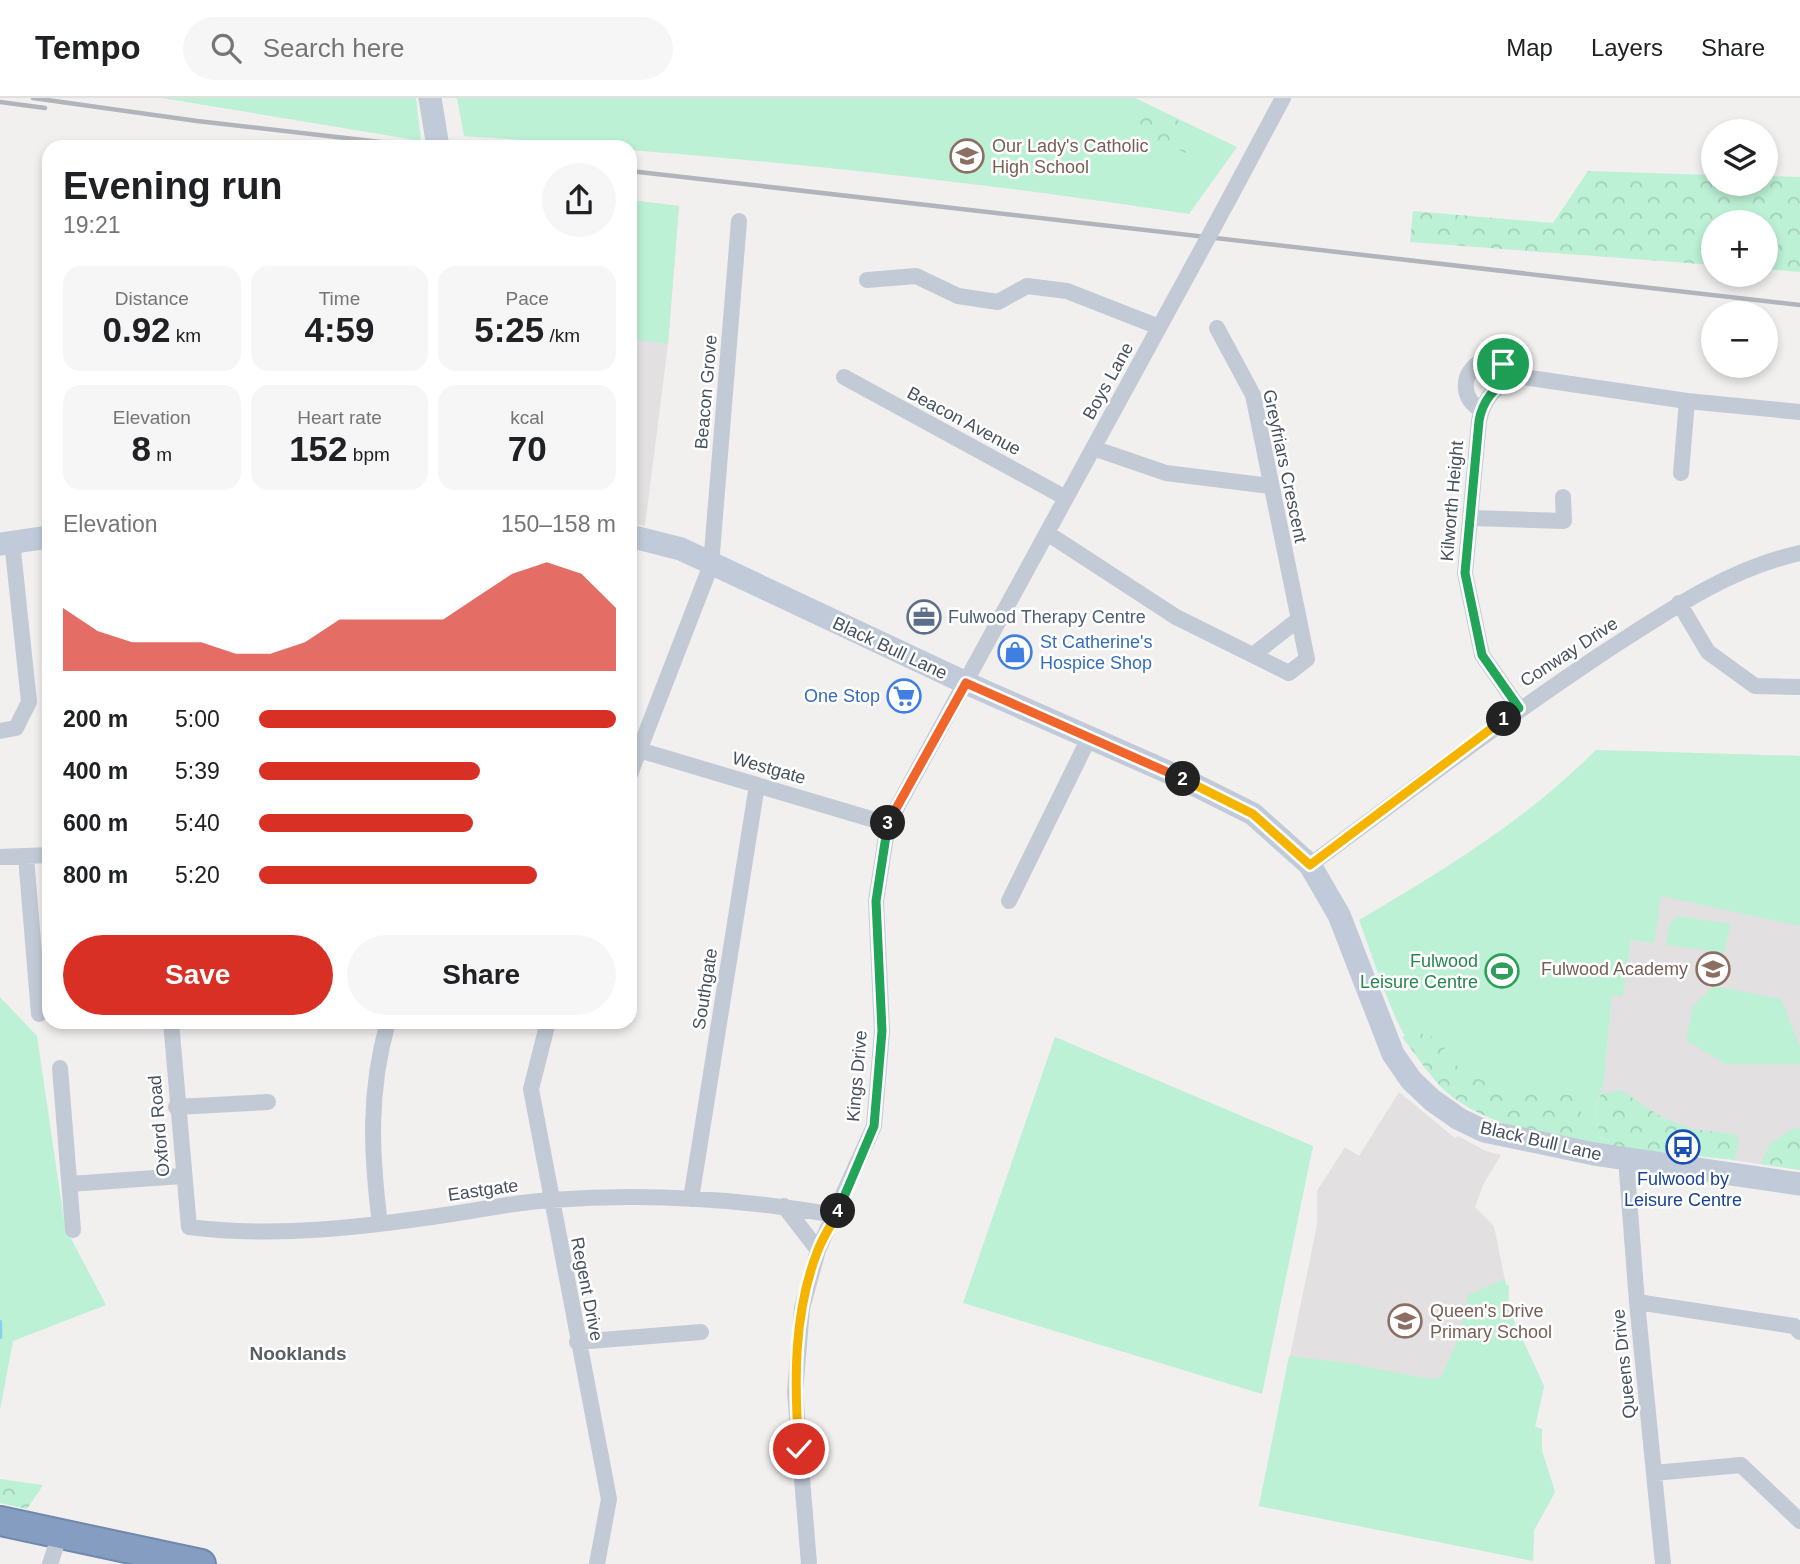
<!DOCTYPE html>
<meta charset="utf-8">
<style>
:root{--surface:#fff;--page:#f6f6f6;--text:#202124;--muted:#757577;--line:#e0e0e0;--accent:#d93025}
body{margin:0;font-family:Helvetica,sans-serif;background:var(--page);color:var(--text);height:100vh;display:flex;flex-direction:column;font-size:26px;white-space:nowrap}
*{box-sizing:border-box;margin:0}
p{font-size:23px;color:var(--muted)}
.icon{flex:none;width:38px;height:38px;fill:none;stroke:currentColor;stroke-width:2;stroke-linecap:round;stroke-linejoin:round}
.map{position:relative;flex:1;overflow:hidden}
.side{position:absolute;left:42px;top:42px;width:595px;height:889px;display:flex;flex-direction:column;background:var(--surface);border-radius:21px;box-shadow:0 4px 10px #0003}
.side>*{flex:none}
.tools{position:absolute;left:1701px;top:21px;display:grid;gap:14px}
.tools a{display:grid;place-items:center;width:77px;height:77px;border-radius:50%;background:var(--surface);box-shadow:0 4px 10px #0003;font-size:35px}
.pin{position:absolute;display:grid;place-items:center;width:60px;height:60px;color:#fff;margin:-30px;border:4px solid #fff;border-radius:50%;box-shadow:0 2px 7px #0007}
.km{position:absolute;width:35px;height:35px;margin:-18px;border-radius:50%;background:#222;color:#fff;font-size:19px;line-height:35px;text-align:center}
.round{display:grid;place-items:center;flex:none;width:74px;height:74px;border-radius:37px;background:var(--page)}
.head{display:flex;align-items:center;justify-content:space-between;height:119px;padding:0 21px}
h1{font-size:38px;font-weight:600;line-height:52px}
.figures{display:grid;grid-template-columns:repeat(3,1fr);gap:10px;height:119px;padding:7px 21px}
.figures div{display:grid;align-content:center;border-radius:18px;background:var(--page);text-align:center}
.figures b{font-size:35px;font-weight:600}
.figures small{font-size:19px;font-weight:400}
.figures p{font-size:19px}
.chart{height:196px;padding:14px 21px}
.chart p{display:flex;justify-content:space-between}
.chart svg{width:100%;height:126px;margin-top:7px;fill:var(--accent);opacity:.7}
.button{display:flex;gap:14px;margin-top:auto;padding:14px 21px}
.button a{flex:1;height:80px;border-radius:42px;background:var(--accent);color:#fff;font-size:28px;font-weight:600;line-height:80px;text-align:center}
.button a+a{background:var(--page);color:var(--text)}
ul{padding:0 21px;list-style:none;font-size:23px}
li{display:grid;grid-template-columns:112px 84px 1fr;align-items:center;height:52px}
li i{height:18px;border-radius:9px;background:var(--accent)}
header{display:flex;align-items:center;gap:42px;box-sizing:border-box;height:98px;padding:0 35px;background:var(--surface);border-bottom:2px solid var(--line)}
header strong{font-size:33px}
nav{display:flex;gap:38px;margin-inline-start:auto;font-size:24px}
.search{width:490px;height:63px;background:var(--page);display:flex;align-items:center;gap:18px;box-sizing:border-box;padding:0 24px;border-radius:38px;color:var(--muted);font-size:26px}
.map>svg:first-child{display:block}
.education{fill:#e3e0e1}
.green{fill:#bcf1d5}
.forest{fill:url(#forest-crowns)}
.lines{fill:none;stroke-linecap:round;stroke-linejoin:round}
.stream{stroke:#87d1f0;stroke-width:4.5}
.highway-casing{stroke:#7088ac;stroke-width:32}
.street{stroke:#c2cad5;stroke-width:16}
.secondary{stroke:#c1cad9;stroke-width:23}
.highway{stroke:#859dc0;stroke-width:28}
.rail{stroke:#b1b4ba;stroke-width:4.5}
.street-bridge{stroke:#c2cad5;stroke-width:16}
.split-1-casing{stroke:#fff;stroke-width:14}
.split-2-casing{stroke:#fff;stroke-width:14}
.split-3-casing{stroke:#fff;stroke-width:14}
.split-4-casing{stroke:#fff;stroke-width:14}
.split-5-casing{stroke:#fff;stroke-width:14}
.split-1{stroke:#22a559;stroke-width:9}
.split-2{stroke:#f5b400;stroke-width:9}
.split-3{stroke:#f0652b;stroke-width:9}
.split-4{stroke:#22a559;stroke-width:9}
.split-5{stroke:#f5b400;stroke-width:9}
.labels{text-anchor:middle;stroke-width:5;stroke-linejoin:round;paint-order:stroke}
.education-label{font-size:18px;fill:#785e54;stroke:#fff;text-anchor:start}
.street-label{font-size:18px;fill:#46515e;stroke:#fff}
.service-label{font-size:18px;fill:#4e5e75;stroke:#fff;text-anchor:start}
.shop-label{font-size:18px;fill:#366cbe;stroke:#fff;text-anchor:start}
.leisure-label{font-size:18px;fill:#27864d;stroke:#fff;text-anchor:end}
.transit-label{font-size:18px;fill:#164399;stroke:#fff}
.neighbourhood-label{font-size:19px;font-weight:bold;fill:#5b5f65;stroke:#fff}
</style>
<header>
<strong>Tempo</strong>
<div class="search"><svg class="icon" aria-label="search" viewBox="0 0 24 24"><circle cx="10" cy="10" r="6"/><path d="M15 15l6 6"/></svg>Search here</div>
<nav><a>Map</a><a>Layers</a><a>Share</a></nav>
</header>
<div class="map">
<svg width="1800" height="1466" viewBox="0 0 1800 1466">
<defs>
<pattern id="forest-crowns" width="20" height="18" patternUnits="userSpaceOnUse" patternTransform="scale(1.75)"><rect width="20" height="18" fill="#bcf1d5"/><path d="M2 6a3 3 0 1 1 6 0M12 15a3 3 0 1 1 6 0" fill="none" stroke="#a3d0b9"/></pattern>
</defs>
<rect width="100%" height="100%" fill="#f2efef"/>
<path class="education" d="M 630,102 L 679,108 L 668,246 L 645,428 L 630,425 Z
M 1596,652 L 1800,658 L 1800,1072 L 1732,1062 L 1595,1014 L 1604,983 L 1612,896 L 1623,897 L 1631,842 L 1654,845 Z
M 1399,994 L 1455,1040 L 1458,1038 L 1486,1053 L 1501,1057 L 1484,1085 L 1475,1109 L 1494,1128 L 1506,1187 L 1509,1187 L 1508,1210 L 1544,1288 L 1535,1329 L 1542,1331 L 1542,1353 L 1555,1394 L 1534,1432 L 1533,1463 L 1259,1408 L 1317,1127 L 1317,1093 L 1345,1049 L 1359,1058 Z"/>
<path class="green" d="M 162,0 L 416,0 L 421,43 Z
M 457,0 L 1135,0 L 1237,49 L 1189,116 C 1003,87 817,67 630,52 L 630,49 L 464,38 Z
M 630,102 L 679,108 L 668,246 L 630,241 Z
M 1596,652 L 1800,658 L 1800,828 L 1661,798 L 1654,845 L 1631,842 L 1623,898 L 1612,897 L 1604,983 L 1595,1014 L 1602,1048 C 1571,1040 1538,1036 1507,1026 C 1409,994 1391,908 1359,822 C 1444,772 1526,722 1596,652 Z
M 1678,818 L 1731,826 L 1724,855 L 1666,847 L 1669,826 Z
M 1714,888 L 1781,901 L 1800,949 L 1800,966 L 1725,966 L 1686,942 L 1693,908 Z
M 0,899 L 37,938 L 65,1129 L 106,1207 L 13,1243 L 0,1312 Z
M 1055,939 L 1313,1048 L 1262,1296 L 963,1205 Z
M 1505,1181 L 1506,1187 L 1509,1187 L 1508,1210 L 1544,1288 L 1535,1329 L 1542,1331 L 1542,1353 L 1555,1394 L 1534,1432 L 1533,1463 L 1259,1408 L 1289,1258 L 1347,1265 L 1431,1281 L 1441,1279 L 1459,1239 L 1468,1197 Z"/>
<path class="forest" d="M 1146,8 L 1197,31 L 1186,55 L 1135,33 Z
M 1588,73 L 1713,77 L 1713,86 L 1766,86 L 1766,78 L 1800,79 L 1800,174 L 1766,171 L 1766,124 L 1713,124 L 1713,167 L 1410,144 L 1413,113 L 1553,125 Z
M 1416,934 L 1445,943 L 1444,955 C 1475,994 1536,995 1582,998 L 1580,1042 C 1533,1035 1479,1024 1443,991 C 1428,976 1415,955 1402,939 Z
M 1621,992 L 1661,1019 L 1692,1031 L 1735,1036 L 1739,1042 L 1735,1062 L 1602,1048 L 1595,1014 L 1601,996 Z
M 1793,1030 L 1800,1031 L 1800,1072 L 1761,1066 L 1769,1047 Z
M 0,1381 L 43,1387 L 27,1411 L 0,1405 Z"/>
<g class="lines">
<path class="stream" d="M 0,1224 L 0,1239"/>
<defs>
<path id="highway" d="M 0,1423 L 201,1466"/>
</defs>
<use href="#highway" class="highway-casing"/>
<path class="street" d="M 1229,101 L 1283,0
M 867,182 L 916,178 L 958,198 L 998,204 L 1027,188 L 1067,193 L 1159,229
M 844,279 L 1066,400
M 1481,312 C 1442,288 1487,235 1515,279
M 1093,350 L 1166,375 L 1270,388
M 1681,375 L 1687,303
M 1472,420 L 1564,423 L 1563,399
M 1047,435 L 1176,519 L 1289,575 L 1307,561 L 1253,297 L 1217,230
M 1679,505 L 1708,554 L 1755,588 L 1800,589
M 1253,557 L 1299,521
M 1519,610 L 1482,557 L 1465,475 L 1479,323 C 1483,301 1499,281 1523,279 L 1687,303 L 1800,314
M 0,633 L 16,630 L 29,604 L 12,443
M 639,652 L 888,726
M 630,676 L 711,467 L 739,123
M 0,759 L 49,757
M 26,759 L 39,916
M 1310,767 C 1407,695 1502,622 1603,555 C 1665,515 1727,471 1800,455
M 1009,803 L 1090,638
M 171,924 L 189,1129 C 276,1140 365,1129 452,1116 C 485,1111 518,1104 551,1102 C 645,1095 743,1101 836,1117
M 548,924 L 531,991 L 609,1401 L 597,1466
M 60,970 L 73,1132
M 176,1009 L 268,1004
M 1626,1061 L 1637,1204 L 1663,1466
M 70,1086 L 182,1078
M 691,1101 L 757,687
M 784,1108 L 818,1152
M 380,1126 C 371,1055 368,994 388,924
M 1637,1204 L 1794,1228 L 1800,1234
M 577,1244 L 701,1234
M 1654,1375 L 1741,1367 L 1800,1423
M 50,1466 L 60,1436
M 809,1466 L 795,1294 L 802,1210 L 818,1152 L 874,1028 L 882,933 L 876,803 L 888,726 L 1191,171"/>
<path class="secondary" d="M 430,0 L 438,49
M 630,438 L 681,451 L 966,585 L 1179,679 L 1253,716 L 1310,767 L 1339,817 L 1393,956 L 1411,982 L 1432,1002 L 1459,1021 L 1484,1033 L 1594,1056 L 1800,1086
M 0,446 L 49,439"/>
<use href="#highway" class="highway"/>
<path class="rail" d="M 33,0 L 197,23 L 424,49
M 0,4 L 45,10
M 630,73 L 1800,207"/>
<path class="street-bridge" d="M 1191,171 L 1229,101"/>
</g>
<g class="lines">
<defs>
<path id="split-1" d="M 1503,266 L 1515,279 C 1495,286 1482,304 1479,323 L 1465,475 L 1482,557 L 1519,610 L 1504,621"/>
<path id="split-2" d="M 1183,681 L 1253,716 L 1310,767 L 1504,621"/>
<path id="split-3" d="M 888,725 L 966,585 L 1183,681"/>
<path id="split-4" d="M 838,1113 L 874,1028 L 882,933 L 876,803 L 888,725"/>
<path id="split-5" d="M 799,1351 C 794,1285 793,1215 818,1152 C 823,1139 832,1126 838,1113"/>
</defs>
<use href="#split-1" class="split-1-casing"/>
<use href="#split-2" class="split-2-casing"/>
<use href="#split-3" class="split-3-casing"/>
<use href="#split-4" class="split-4-casing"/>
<use href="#split-5" class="split-5-casing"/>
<use href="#split-1" class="split-1"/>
<use href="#split-2" class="split-2"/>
<use href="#split-3" class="split-3"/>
<use href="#split-4" class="split-4"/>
<use href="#split-5" class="split-5"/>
</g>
<defs>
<symbol id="school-ring" viewBox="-11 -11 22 22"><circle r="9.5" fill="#fff" stroke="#8d6e63" stroke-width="1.5"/><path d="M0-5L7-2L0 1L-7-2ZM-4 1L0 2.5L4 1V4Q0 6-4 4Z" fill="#8d6e63"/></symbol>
<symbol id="office-ring" viewBox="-11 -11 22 22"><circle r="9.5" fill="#fff" stroke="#5c6f8a" stroke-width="1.5"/><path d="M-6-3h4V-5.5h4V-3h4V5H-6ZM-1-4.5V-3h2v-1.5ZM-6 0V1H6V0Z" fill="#5c6f8a"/></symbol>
<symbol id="shop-ring" viewBox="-11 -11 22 22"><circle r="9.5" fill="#fff" stroke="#3f7fe0" stroke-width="1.5"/><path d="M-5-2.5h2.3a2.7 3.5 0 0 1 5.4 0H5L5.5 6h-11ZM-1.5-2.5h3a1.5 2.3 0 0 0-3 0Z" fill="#3f7fe0"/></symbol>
<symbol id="supermarket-ring" viewBox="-11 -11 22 22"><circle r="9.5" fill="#fff" stroke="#3f7fe0" stroke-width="1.5"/><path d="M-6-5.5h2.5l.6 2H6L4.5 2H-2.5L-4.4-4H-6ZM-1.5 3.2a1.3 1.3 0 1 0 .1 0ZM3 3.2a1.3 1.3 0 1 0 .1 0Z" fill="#3f7fe0"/></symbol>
<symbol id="stadium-ring" viewBox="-11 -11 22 22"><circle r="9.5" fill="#fff" stroke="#2e9e5b" stroke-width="1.5"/><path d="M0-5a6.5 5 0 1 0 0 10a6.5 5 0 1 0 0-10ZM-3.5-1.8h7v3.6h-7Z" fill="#2e9e5b"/></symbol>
<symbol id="bus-ring" viewBox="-11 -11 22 22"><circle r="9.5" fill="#fff" stroke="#1a4fb4" stroke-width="1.5"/><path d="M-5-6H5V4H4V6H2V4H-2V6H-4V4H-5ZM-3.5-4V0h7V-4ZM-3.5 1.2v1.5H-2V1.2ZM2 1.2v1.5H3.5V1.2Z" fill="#1a4fb4"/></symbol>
</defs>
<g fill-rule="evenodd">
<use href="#school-ring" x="948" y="39" width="38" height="38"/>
<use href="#office-ring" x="905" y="500" width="38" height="38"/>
<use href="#shop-ring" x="996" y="535" width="38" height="38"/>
<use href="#supermarket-ring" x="885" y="579" width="38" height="38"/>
<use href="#school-ring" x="1694" y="852" width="38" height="38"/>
<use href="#stadium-ring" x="1483" y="854" width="38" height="38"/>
<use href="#bus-ring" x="1664" y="1030" width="38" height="38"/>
<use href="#school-ring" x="1386" y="1204" width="38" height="38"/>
</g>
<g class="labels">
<g class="education-label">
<text x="992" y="54">Our Lady's Catholic<tspan x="992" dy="21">High School</tspan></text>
<text x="1688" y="877" text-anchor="end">Fulwood Academy</text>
<text x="1430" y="1219">Queen's Drive<tspan x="1430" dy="21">Primary School</tspan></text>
</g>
<g class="street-label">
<text transform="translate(1108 283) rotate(-61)" y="6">Boys Lane</text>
<text transform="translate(706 294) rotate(-85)" y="6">Beacon Grove</text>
<text transform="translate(964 323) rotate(28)" y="6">Beacon Avenue</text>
<text transform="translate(1285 368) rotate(78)" y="6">Greyfriars Crescent</text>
<text transform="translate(1452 403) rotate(-85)" y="6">Kilworth Height</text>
<text transform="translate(890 550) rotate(25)" y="6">Black Bull Lane</text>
<text transform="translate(1569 554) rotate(-33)" y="6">Conway Drive</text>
<text transform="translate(769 670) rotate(16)" y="6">Westgate</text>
<text transform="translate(705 891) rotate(-81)" y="6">Southgate</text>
<text transform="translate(857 978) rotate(-85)" y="6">Kings Drive</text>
<text transform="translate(159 1028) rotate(-95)" y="6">Oxford Road</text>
<text transform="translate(1541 1043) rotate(13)" y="6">Black Bull Lane</text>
<text transform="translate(483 1092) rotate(-8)" y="6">Eastgate</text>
<text transform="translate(587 1191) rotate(79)" y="6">Regent Drive</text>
<text transform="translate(1624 1266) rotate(-96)" y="6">Queens Drive</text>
</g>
<g class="service-label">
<text x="948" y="525">Fulwood Therapy Centre</text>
</g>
<g class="shop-label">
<text x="1040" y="550">St Catherine's<tspan x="1040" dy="21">Hospice Shop</tspan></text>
<text x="880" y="604" text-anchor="end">One Stop</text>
</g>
<g class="leisure-label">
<text x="1478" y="869">Fulwood<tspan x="1478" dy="21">Leisure Centre</tspan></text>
</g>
<g class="transit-label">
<text x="1683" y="1087">Fulwood by<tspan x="1683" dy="21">Leisure Centre</tspan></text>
</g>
<g class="neighbourhood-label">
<text x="298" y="1262">Nooklands</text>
</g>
</g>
</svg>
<div class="tools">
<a><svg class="icon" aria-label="layers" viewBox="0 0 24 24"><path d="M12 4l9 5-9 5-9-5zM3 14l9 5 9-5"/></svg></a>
<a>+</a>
<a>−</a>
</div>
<div class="pin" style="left:1503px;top:266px;background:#1e9e55"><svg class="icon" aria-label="arrive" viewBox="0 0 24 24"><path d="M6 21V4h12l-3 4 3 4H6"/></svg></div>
<div class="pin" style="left:799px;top:1351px;background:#d93025"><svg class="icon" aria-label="check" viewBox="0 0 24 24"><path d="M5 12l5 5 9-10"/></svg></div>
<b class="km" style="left:1504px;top:621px">1</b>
<b class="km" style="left:1183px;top:681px">2</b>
<b class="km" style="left:888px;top:725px">3</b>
<b class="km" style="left:838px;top:1113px">4</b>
<section class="side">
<div class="head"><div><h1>Evening run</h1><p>19:21</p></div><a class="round"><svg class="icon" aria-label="share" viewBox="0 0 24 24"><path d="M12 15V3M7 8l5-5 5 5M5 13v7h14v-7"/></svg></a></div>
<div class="figures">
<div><p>Distance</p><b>0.92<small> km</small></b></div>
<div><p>Time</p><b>4:59</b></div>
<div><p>Pace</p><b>5:25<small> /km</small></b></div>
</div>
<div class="figures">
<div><p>Elevation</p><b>8<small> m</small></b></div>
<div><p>Heart rate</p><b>152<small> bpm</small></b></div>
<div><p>kcal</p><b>70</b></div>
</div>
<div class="chart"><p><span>Elevation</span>150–158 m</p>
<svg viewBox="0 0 160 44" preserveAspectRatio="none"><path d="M0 44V22L10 30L20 34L30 34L40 34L50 38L60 38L70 34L80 26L90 26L100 26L110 26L120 18L130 10L140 6L150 10L160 22V44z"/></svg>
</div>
<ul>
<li><b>200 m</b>5:00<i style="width:100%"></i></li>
<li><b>400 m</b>5:39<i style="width:62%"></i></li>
<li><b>600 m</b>5:40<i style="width:60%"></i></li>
<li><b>800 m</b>5:20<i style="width:78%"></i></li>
</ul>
<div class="button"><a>Save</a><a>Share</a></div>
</section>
</div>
